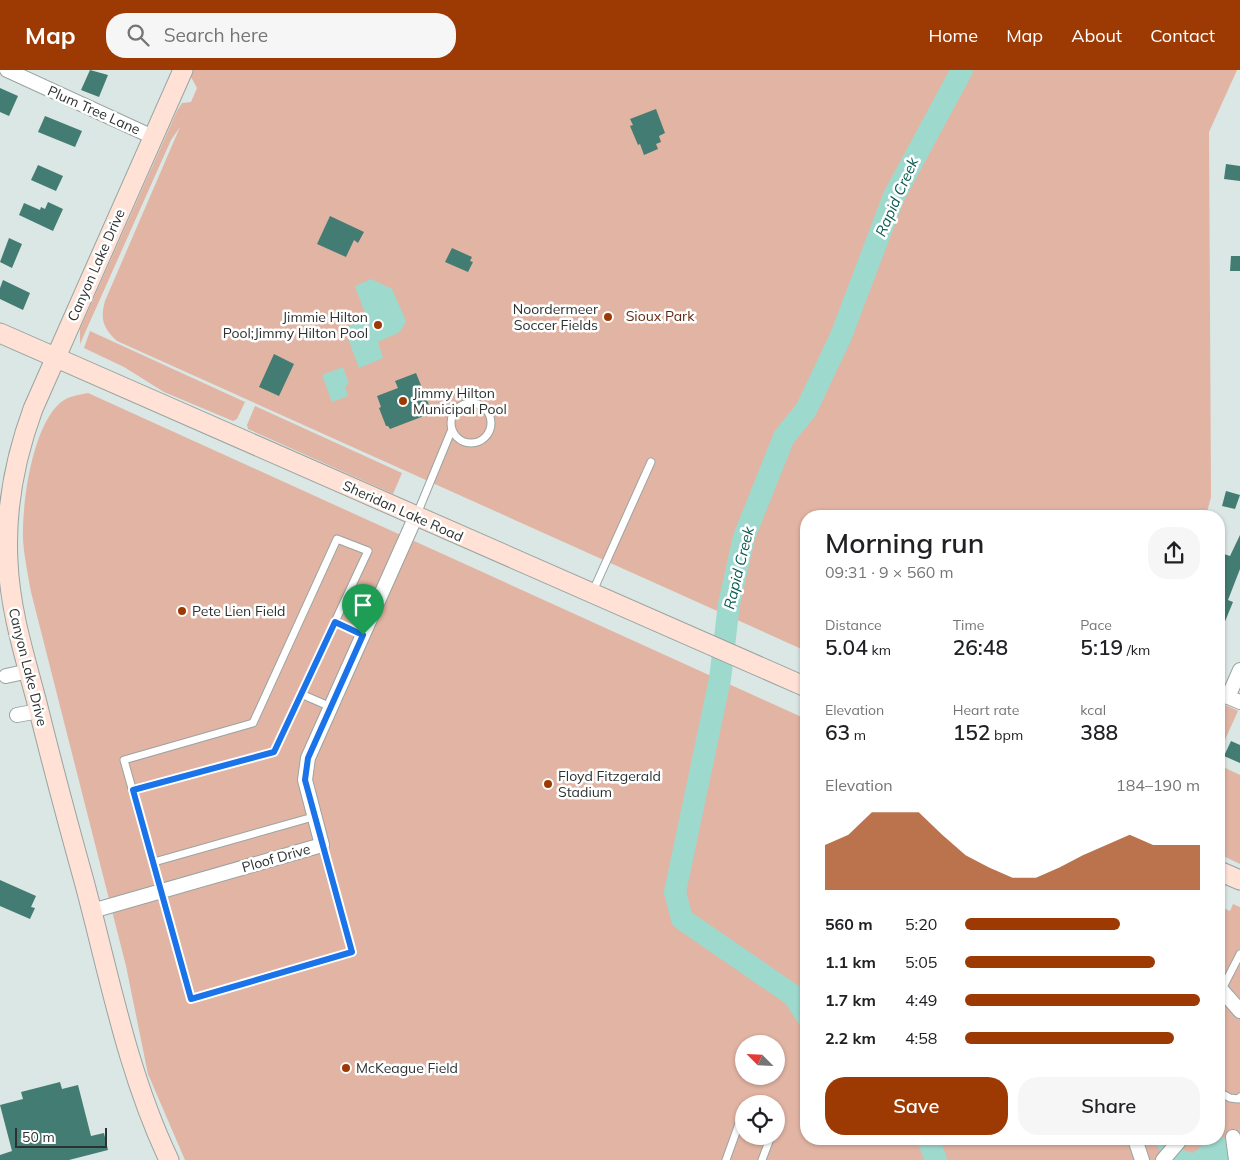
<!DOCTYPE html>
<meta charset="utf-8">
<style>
:root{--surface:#fff;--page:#f6f6f6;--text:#202124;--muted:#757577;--accent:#9d3903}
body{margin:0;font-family:Mulish,sans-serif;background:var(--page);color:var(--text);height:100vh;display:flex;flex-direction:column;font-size:19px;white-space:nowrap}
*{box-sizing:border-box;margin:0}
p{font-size:16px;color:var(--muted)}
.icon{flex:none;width:28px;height:28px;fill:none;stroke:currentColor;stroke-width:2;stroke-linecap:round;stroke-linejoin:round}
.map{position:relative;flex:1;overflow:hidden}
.drawer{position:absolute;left:800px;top:440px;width:425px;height:635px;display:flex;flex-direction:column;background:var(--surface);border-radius:20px;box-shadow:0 1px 4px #0004}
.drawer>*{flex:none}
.needle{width:32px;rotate:294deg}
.controls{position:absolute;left:735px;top:965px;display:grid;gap:10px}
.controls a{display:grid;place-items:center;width:50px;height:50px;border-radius:50%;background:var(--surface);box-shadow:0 1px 4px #0004;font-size:25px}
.scale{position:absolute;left:15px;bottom:12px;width:92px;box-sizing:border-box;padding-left:5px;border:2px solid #2d3231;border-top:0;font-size:14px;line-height:18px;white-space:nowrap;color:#2d3231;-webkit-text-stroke:4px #fff;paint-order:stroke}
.pin{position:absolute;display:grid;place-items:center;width:42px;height:42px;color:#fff;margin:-51px -21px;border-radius:50% 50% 50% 0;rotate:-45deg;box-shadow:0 0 5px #0007}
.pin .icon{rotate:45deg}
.round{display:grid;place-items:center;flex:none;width:52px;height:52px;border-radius:20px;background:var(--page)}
.summary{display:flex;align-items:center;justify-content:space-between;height:85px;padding:0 25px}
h1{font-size:28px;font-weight:600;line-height:38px}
.stats{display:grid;grid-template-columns:repeat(3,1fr);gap:8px;height:85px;padding:5px 25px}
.stats div{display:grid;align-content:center}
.stats b{font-size:21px;font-weight:600}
.stats small{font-size:14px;font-weight:400}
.stats p{font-size:14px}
.chart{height:140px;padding:10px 25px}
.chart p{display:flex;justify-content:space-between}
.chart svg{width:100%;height:90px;margin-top:5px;fill:var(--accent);opacity:.7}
.action{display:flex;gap:10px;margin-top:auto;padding:10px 25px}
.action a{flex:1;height:58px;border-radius:20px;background:var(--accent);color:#fff;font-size:20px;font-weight:600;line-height:58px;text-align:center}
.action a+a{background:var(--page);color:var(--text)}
ul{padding:0 25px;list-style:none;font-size:16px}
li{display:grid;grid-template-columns:80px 60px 1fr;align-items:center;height:38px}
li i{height:12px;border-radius:6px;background:var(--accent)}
header{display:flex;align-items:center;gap:30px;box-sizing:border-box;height:70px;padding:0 25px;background:var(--accent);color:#fff}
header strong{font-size:24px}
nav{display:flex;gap:28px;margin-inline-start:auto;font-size:18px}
.search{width:350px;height:45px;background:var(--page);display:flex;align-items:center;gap:12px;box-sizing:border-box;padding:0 18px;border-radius:20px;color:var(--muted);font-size:19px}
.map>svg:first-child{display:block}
.green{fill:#e2b4a3;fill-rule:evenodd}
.water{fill:#9ed9ce}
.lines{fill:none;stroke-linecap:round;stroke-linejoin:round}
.river{stroke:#9ed9ce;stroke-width:22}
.building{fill:#437c72}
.lane-casing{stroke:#99a4a1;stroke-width:9}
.street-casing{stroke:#99a4a1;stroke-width:16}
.secondary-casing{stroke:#99a4a1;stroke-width:21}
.lane{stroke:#fff;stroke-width:7}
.street{stroke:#fff;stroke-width:14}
.secondary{stroke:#ffe1d6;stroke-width:19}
.route-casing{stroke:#fff;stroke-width:10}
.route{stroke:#1a73e8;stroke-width:6}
.poi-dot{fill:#9d3903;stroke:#fff;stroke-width:2}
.labels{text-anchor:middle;stroke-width:5;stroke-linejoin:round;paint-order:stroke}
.street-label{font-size:14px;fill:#2d3231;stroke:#fff}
.poi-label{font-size:14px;fill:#2d3231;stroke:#fff;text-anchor:start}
.park-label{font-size:14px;fill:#63280f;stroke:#fff}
.water-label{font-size:15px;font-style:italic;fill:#085c51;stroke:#fff}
</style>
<header>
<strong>Map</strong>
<div class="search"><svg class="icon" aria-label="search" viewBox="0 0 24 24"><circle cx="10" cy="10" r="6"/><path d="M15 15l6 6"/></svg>Search here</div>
<nav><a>Home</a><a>Map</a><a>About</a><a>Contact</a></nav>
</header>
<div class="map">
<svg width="1240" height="1090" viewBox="0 0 1240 1090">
<rect width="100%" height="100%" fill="#dae7e4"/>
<path class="green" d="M 193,0 L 1237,0 L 1209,62 L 1211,427 L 1206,446 L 806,446 L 806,581 L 117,271 C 103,258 100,249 105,231 L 180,57 L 171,70 L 80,274 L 80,259 L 177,41 L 182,33 L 191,32 L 197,18 L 191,7 Z
M 90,261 L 245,332 L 237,349 L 233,351 L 164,322 L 124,297 L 84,278 Z
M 88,323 L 806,649 L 806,1069 L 1219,1069 L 1219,836 L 1230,841 L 1233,834 L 1240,837 L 1240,1090 L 185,1090 L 148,1004 L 126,896 L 31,522 C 28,505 24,486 23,469 C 22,432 32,358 60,333 C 68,326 78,325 88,323 ZM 744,974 L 776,974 L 776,1006 L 744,1006 ZM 744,1034 L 776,1034 L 776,1066 L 744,1066 Z
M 255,336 L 402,403 L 393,424 L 248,359 L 247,355 Z
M 1219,632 L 1238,641 L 1219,683 Z
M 1219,695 L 1240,705 L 1240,794 L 1219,784 Z"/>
<path class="water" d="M 371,209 L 392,219 L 406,251 L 400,262 L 378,272 L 383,288 L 359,298 L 344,258 L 367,249 L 355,216 Z
M 343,297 L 349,314 L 345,316 L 348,326 L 332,332 L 322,305 Z
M 1219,1065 L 1231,1071 L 1240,1090 L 1170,1090 L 1163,1085 L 1152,1069 L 1170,1069 L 1176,1078 L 1193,1083 L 1201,1077 L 1199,1069 L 1219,1069 Z"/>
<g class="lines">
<path class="river" d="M 806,945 L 794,926 L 682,849 L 675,822 L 720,609 L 729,534 L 744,467 L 784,367 L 806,340 L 841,266 L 894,126 L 962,0
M 928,1069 L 936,1090"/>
</g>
<path class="building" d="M 90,0 L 108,5 L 99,27 L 81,20 Z
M 0,18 L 18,26 L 9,46 L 0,42 Z
M 656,39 L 665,63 L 659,66 L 661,72 L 656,74 L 658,79 L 644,85 L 640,74 L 638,75 L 630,56 L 633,55 L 630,49 Z
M 45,46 L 82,61 L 75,77 L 38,62 Z
M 1226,94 L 1240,96 L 1240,111 L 1224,109 Z
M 38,95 L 63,106 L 56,121 L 31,110 Z
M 48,132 L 63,139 L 53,161 L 19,145 L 24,133 L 40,140 L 41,137 L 45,139 Z
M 330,146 L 364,162 L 358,173 L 354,170 L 346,187 L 317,174 Z
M 9,168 L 22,174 L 12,198 L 0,192 Z
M 452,178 L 472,187 L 470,191 L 473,192 L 468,202 L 445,192 Z
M 1231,186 L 1240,186 L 1240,201 L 1230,201 Z
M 3,210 L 30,223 L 23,240 L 0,229 L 0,218 Z
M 274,284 L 294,294 L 279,326 L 259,317 Z
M 416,303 L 431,340 L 423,344 L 424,346 L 390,359 L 388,356 L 386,356 L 379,338 L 381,337 L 377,326 L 398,318 L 395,311 Z
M 1226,421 L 1240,425 L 1235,439 L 1222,436 Z
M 1240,465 L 1240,499 L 1228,530 L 1233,532 L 1219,566 L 1219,505 L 1223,495 L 1219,493 L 1224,484 L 1230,486 Z
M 1231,671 L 1240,675 L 1240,693 L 1224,686 Z
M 0,810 L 36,826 L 31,837 L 35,838 L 30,849 L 0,836 Z
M 60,1012 L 62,1019 L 78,1015 L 91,1066 L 104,1063 L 108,1080 L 69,1090 L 0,1090 L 0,1085 L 12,1081 L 0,1035 L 23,1029 L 21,1022 Z"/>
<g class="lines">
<defs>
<path id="lane" d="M451 353a20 20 0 1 1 40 0a20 20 0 1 1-40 0Z
M 417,444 L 452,359
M 593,521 L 651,392
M 335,552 L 363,565
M 301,624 L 331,637
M 133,720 L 274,682 L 368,481 L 337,469 L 253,653 L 124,690 L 191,929 L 352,882 L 322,775
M 154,792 L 313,747
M 1221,921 L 1240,884
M 1219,1022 L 1230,1028 L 1238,1029 L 1240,1027
M 776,1051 L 776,1052
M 726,1090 L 744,1040
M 762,1090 L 771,1066"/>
<path id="street" d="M 7,0 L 153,67
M 6,606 L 29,601
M 1219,623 L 1240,632
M 1228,627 L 1240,600
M 17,645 L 39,641
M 92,841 L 322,775 L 305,710 L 308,688 L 416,446
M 1219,917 L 1240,941
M 1233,1067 L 1236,1090
M 1135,1069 L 1142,1090
M 1163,1090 L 1180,1070"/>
<path id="secondary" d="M 0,263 L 806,617
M 1219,801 L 1240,810
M 169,1090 C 127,1002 109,904 84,811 C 67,750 51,690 36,629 C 24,584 10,539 8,492 C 5,439 15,388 33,339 L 183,0"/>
</defs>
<use href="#lane" class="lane-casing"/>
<use href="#street" class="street-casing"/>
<use href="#secondary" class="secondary-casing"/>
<use href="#lane" class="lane"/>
<use href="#street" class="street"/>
<use href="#secondary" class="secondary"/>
</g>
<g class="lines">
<defs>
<path id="route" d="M 335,552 L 363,565 L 308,688 L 305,710 L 352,882 L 191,929 L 133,720 L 274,682 Z"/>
</defs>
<use href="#route" class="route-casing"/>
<use href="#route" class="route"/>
</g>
<g class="poi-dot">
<circle cx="608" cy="247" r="5"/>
<circle cx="378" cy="255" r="5"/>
<circle cx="403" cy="331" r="5"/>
<circle cx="182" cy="541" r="5"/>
<circle cx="548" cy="714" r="5"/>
<circle cx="346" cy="998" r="5"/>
</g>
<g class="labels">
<g class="street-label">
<text transform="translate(94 40) rotate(24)" y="5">Plum Tree Lane</text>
<text transform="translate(96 195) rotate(-66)" y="5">Canyon Lake Drive</text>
<text transform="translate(403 441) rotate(24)" y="5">Sheridan Lake Road</text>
<text transform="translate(28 597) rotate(76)" y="5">Canyon Lake Drive</text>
<text transform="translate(276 788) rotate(-16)" y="5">Ploof Drive</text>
</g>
<g class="poi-label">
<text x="598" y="244" text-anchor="end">Noordermeer<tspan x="598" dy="16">Soccer Fields</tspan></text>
<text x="368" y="252" text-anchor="end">Jimmie Hilton<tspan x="368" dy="16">Pool;Jimmy Hilton Pool</tspan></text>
<text x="413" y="328">Jimmy Hilton<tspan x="413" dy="16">Municipal Pool</tspan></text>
<text x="192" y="546">Pete Lien Field</text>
<text x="558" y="711">Floyd Fitzgerald<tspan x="558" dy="16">Stadium</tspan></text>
<text x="356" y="1003">McKeague Field</text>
</g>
<g class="park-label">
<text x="660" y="251">Sioux Park</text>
</g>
<g class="water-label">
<text transform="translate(897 127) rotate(-66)" y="5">Rapid Creek</text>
<text transform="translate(739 498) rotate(-76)" y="5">Rapid Creek</text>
</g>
</g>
</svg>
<div class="controls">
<a><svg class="needle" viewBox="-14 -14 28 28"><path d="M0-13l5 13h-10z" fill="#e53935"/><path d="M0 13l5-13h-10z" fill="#757577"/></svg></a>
<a><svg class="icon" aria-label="locate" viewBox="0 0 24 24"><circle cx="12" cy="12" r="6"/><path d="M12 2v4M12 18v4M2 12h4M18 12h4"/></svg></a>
</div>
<div class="scale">50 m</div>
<div class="pin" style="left:363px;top:565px;background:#1e9e55"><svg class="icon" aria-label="arrive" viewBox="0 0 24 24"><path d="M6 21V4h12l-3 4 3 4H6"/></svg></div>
<section class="drawer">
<div class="summary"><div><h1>Morning run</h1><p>09:31 · 9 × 560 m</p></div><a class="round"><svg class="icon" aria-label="share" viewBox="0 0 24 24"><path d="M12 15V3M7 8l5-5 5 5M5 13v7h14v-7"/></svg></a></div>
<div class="stats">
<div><p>Distance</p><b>5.04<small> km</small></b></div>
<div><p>Time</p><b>26:48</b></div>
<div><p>Pace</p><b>5:19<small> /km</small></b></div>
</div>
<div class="stats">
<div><p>Elevation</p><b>63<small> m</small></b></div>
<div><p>Heart rate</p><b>152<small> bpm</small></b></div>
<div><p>kcal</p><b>388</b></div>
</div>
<div class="chart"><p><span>Elevation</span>184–190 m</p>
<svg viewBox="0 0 160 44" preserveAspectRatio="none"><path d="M0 44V22L10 17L20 6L30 6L40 6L50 17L60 27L70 33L80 38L90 38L100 33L110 27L120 22L130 17L140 22L150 22L160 22V44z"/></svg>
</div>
<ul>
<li><b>560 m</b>5:20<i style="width:66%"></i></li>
<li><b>1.1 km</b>5:05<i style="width:81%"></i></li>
<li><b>1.7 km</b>4:49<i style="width:100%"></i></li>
<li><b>2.2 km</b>4:58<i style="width:89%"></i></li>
</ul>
<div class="action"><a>Save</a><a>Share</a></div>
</section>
</div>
